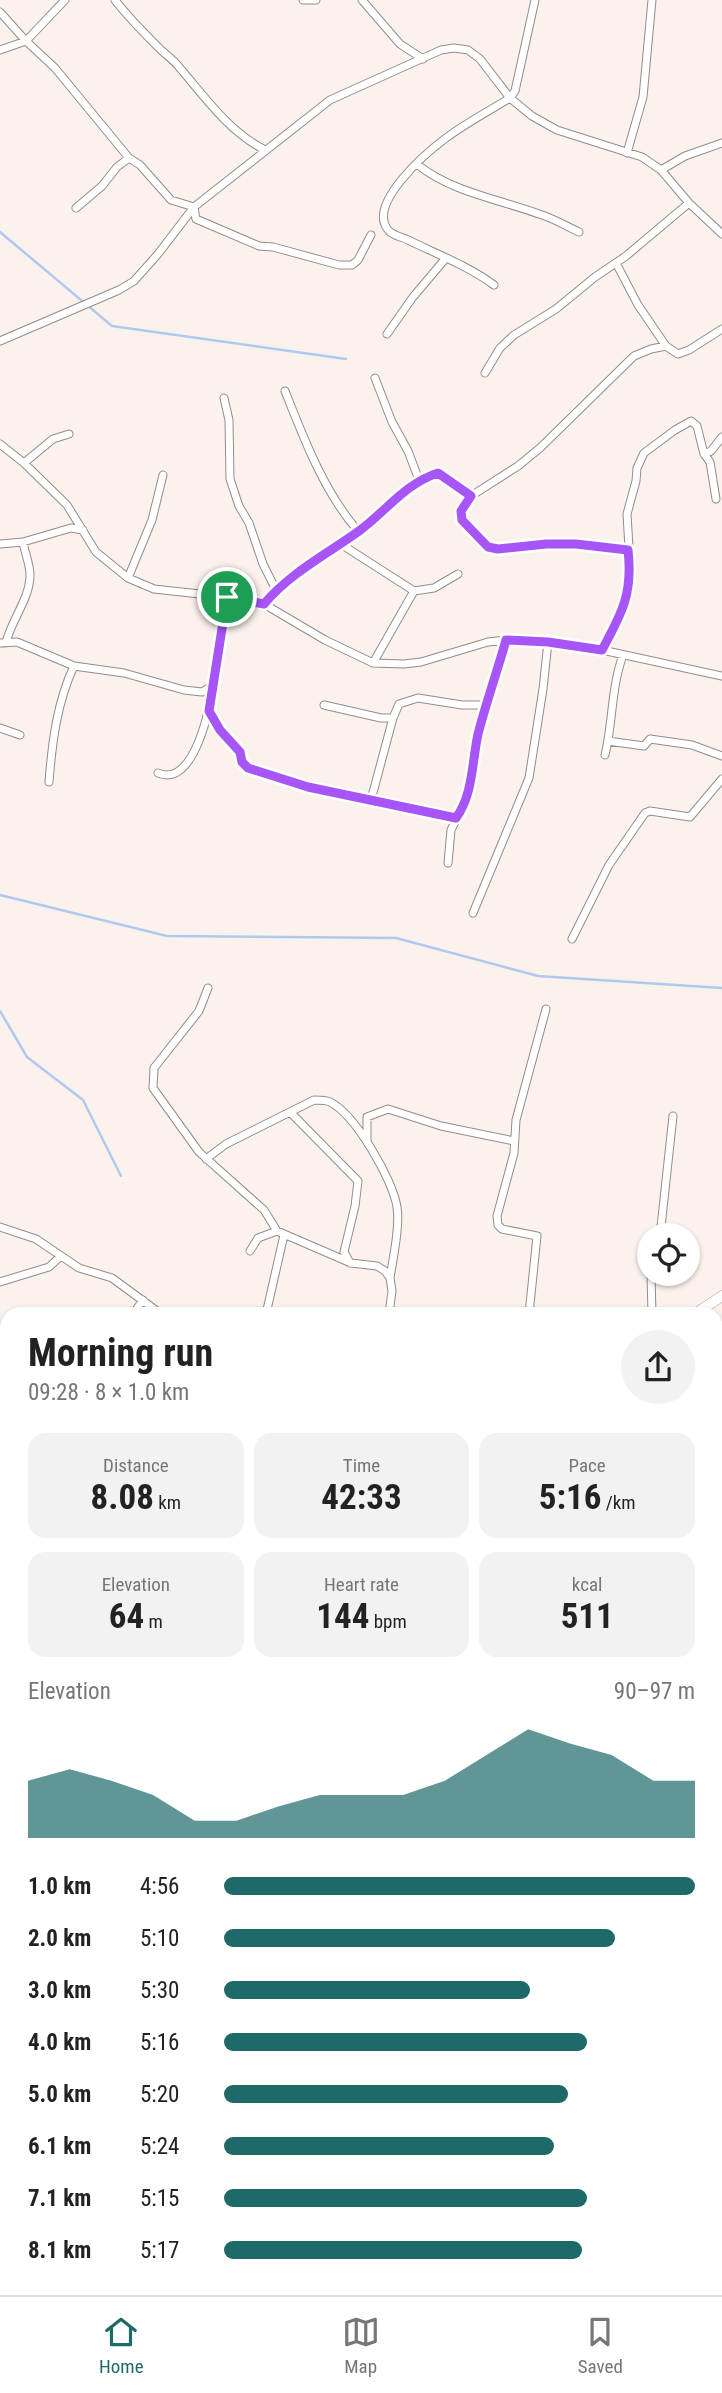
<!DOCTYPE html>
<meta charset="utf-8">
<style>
:root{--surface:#fff;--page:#f2f2f2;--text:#222;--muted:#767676;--line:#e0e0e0;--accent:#1d6a69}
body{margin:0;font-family:"Roboto Condensed",sans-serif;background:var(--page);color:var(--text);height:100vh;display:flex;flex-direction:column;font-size:26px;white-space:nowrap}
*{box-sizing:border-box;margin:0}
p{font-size:23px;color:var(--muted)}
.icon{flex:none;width:38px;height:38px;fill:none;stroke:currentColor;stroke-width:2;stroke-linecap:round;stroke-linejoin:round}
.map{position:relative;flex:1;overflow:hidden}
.drawer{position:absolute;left:0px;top:1307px;width:723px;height:989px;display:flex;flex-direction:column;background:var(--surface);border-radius:21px 21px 0 0;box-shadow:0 2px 5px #0004}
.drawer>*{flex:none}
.fabs{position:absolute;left:637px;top:1223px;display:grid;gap:14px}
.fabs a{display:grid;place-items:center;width:63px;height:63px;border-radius:50%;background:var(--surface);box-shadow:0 2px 5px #0004;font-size:35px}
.pin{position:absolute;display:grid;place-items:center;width:60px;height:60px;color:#fff;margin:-30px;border:4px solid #fff;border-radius:50%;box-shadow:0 2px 7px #0007}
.round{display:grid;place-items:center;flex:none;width:74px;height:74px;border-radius:37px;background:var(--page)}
.summary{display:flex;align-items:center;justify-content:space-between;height:119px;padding:0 28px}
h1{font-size:38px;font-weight:700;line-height:52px}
.figures{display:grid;grid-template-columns:repeat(3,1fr);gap:10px;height:119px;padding:7px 28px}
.figures div{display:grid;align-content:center;border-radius:18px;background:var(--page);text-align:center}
.figures b{font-size:35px;font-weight:700}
.figures small{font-size:19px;font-weight:400}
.figures p{font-size:19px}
.chart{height:196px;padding:14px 28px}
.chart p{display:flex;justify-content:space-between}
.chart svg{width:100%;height:126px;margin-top:7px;fill:var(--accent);opacity:.7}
ul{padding:0 28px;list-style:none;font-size:23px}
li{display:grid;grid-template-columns:112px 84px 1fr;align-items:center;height:52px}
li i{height:18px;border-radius:9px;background:var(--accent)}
.tab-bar{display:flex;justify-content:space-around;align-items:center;height:98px;border-top:2px solid var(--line);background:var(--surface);font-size:19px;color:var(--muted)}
.tab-bar a{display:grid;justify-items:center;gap:4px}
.tab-bar .selected{color:var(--accent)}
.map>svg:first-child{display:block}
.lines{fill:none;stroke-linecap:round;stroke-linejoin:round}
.stream{stroke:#b0c9f1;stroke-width:2.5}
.street-casing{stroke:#948c87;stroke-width:9}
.secondary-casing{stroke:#948c87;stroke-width:11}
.street{stroke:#fff;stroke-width:7}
.secondary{stroke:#fff;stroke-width:10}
.route-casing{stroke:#fff;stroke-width:14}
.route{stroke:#a855f7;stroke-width:9}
</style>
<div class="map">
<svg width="722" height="2295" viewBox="0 0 722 2295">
<rect width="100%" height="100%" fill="#fcf2ed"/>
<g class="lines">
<path class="stream" d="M 0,232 L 112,326 L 346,359
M 0,895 L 167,936 L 396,938 L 538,976 L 722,988
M 0,1011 L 27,1057 L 83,1100 L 121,1176
M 200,2289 L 202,2295"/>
<defs>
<path id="street" d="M 115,0 C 128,17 144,33 159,48 C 166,55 174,60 179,67 C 205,97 229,132 265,150
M 303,0 L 316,0
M 362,0 L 400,44 L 423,59
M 0,12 L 26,41 L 55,68 L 129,158 L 140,165 L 171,200 L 194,207 L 196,219 L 259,246 L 273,247 L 339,265 L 352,265 L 358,260 L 371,235
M 0,50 L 26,41 L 65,0
M 627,153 L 643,97 L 652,0
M 418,165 C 452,192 498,199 539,214 C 553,218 566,226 579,232
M 661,170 L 685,156 L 722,143
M 76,208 L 102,186 L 117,167 L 129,158
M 616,263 L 638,305 L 666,346
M 494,285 C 468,266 437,254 408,240 C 402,237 394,236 389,231 C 365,205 427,152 446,138 C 466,123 489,111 510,98 L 515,91 L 535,0
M 387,334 L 413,297 L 446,258
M 0,341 L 119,290 L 134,281 L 158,254 L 194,207 L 330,100 L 441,50 L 454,48 L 468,50 L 480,59 L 510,98 L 532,116 L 557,130 L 642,157 L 661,170 L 689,203 L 722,234
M 485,373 L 500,348 L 514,335 L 556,309 L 595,277 L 626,256 L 689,203
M 375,378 L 392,422 L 408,451 L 419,480
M 285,391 C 304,439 324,492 358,531
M 224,398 L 229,420 L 230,479 L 239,506 L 249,523 L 263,564 L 276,590
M 0,444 L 24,463 L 67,505 L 96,552 L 128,578 L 154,589 L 227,597 L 264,604 L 325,640 L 373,663 L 404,664 L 421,662 L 488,642 L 506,640 L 548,642 L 602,650 L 722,676
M 704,454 L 711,451 L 722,437
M 24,463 L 53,439 L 69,434
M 471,496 L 461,511 C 462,524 478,543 491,547 C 507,553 529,545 546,544 C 574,542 601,547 628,550
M 343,541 L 347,548 L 414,591 L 434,588 L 458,574
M 0,544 L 23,542 L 71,528 L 83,530
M 128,578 L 152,520 L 163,475
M 264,604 C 290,573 327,554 359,531 C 385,512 406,483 438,473 L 471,496 L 518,466 L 540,448 L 634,356 L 651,349 L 666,346 L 678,354 L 689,350 L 722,329
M 0,643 L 17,642 L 74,666 L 124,673 L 184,690 L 202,692 L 209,688 L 213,680 L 227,597
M 6,643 C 11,620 30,599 30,575 C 30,565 25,553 23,542
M 602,650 L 628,598 L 630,565 L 627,514 L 636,481 L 637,468 L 644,453 L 675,430 L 691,421 L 697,426 L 704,454 L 710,462 L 716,499
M 373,663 L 414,591
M 324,705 L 381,718 L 393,718
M 209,711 L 220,730 L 240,752 L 242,762 L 248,768 L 308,787 L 456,818
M 0,728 L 20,735
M 608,741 L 644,746 L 650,739 L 692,745 L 722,756
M 605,755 C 613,722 611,688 623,655
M 158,773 C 194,789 211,706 213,683
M 49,782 C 52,743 57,702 74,666
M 371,800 L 393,718 L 399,704 L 418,698 L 462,705 L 486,705
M 448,863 L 451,830 L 468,796 L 477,738 L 506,640
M 473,913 L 529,778 L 543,689 L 548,642
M 572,939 L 609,865 L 645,813 L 650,811 L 690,817 L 722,779
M 208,988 L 199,1011 L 154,1068 L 153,1088 L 199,1152 L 264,1210 L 277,1231
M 290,1112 L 358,1181 L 355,1206 L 344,1252 L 350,1263
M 367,1142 L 367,1117 L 388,1109 L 441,1126 L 514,1141
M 206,1159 L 226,1144 L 314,1100 C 318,1100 326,1100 330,1102 C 355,1114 393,1180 397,1207 C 400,1227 393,1258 390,1278
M 0,1227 L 36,1239 L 79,1268 L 112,1278 L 161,1314
M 660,1236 L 673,1116
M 250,1251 L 258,1238 L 277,1231 L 351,1263 L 377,1266 L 385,1271 L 390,1278 L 392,1291 L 389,1314
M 651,1274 L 652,1314
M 0,1282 L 49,1267 L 61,1256
M 133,1314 L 143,1300
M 266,1314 L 284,1235
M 529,1314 L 537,1236 L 502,1229 L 498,1225 L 497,1216 L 514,1153 L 516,1120 L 546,1009
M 0,1359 L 7,1369
M 0,1490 L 7,1496
M 0,1595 L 7,1597
M 716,1704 L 722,1705
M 0,1707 L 7,1709
M 0,1829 L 7,1832
M 0,1935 L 7,1937
M 716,1946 L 722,1947
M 716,2040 L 722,2042
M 0,2098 L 7,2100
M 716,2120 L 722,2122
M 716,2176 L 722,2170
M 0,2179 L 7,2182
M 320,2295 L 323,2289
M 606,2295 L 612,2289"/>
<path id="secondary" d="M 695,1314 L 722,1296
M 0,2023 L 7,2005"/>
</defs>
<use href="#street" class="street-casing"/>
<use href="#secondary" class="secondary-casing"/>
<use href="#street" class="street"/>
<use href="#secondary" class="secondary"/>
</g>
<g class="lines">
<defs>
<path id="route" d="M 438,473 L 471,496 L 461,511 L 462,520 L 488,547 L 498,549 L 546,544 L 576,544 L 628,550 C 633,594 622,613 602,650 L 548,642 L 506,640 C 497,672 486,703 478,734 C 472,762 473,795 456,818 L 308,787 L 248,768 L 242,762 L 240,752 L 220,730 L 209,711 L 227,597 L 264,604 C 290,573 327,554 359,531 C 385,512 406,483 438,473 Z"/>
</defs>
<use href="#route" class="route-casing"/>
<use href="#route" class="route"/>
</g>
</svg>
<div class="fabs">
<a><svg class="icon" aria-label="locate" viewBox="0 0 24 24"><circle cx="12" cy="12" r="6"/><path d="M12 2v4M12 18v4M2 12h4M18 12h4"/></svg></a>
</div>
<div class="pin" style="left:227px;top:597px;background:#1e9e55"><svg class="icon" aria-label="arrive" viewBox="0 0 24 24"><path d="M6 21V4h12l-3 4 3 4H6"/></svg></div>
<section class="drawer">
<div class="summary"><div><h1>Morning run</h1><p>09:28 · 8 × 1.0 km</p></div><a class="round"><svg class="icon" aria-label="share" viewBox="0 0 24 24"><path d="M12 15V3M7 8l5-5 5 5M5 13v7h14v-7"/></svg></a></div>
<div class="figures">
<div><p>Distance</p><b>8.08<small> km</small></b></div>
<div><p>Time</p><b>42:33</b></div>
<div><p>Pace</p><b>5:16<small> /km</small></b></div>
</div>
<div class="figures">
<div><p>Elevation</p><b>64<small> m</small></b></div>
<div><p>Heart rate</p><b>144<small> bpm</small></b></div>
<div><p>kcal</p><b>511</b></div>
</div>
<div class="chart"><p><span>Elevation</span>90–97 m</p>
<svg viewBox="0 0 160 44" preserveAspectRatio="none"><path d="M0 44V24L10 20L20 24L30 29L40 38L50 38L60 33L70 29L80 29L90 29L100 24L110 15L120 6L130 11L140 15L150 24L160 24V44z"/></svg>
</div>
<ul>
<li><b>1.0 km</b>4:56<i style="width:100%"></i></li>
<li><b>2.0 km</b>5:10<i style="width:83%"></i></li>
<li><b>3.0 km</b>5:30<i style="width:65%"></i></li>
<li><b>4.0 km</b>5:16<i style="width:77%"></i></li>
<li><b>5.0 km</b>5:20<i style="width:73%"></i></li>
<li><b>6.1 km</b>5:24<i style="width:70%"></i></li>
<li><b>7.1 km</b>5:15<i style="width:77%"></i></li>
<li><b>8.1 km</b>5:17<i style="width:76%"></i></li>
</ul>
</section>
</div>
<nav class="tab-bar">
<a class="selected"><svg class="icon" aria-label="home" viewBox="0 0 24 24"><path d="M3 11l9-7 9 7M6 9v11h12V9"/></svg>Home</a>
<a><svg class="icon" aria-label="map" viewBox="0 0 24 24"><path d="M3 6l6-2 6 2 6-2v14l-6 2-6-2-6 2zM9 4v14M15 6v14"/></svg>Map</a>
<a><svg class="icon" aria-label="saved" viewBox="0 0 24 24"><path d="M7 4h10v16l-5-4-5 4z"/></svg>Saved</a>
</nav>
